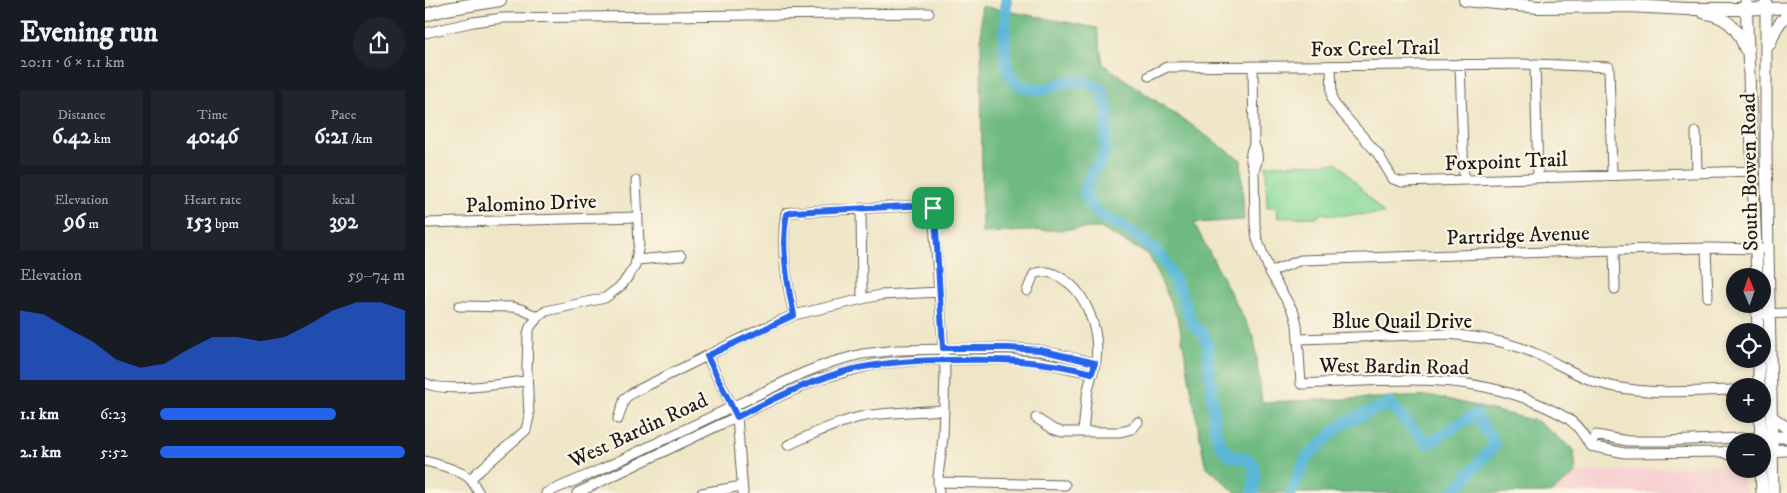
<!DOCTYPE html>
<meta charset="utf-8">
<style>
:root{--surface:#171b24;--page:#20242c;--text:#f1f3f6;--muted:#9ea1a6;--accent:#2563eb}
body{margin:0;font-family:"IM FELL DW Pica",serif;background:var(--page);color:var(--text);height:100vh;display:flex;flex-direction:column;font-size:19px;white-space:nowrap}
*{box-sizing:border-box;margin:0}
p{font-size:16px;color:var(--muted)}
.icon{flex:none;width:28px;height:28px;fill:none;stroke:currentColor;stroke-width:2;stroke-linecap:round;stroke-linejoin:round}
.map{position:relative;flex:1;overflow:hidden}
.details{display:flex;flex-direction:column;background:var(--surface);width:425px}
.details>*{flex:none}
.needle{width:32px;rotate:358deg}
.tools{position:absolute;left:1301px;top:268px;display:grid;gap:10px}
.tools a{display:grid;place-items:center;width:45px;height:45px;border-radius:50%;background:var(--surface);box-shadow:0 2px 8px #0003;font-size:25px}
.pin{position:absolute;display:grid;place-items:center;width:42px;height:42px;color:#fff;margin:-21px;border-radius:10px;box-shadow:0 2px 8px #0006}
.round{display:grid;place-items:center;flex:none;width:52px;height:52px;border-radius:26px;background:var(--page)}
.overview{display:flex;align-items:center;justify-content:space-between;height:85px;padding:0 20px}
h1{font-size:28px;font-weight:700;line-height:38px}
.stats{display:grid;grid-template-columns:repeat(3,1fr);gap:8px;height:85px;padding:5px 20px}
.stats div{display:grid;align-content:center;border-radius:0px;background:var(--page);text-align:center}
.stats b{font-size:21px;font-weight:700}
.stats small{font-size:14px;font-weight:400}
.stats p{font-size:14px}
.chart{height:140px;padding:10px 20px}
.chart p{display:flex;justify-content:space-between}
.chart svg{width:100%;height:90px;margin-top:5px;fill:var(--accent);opacity:.7}
ul{padding:0 20px;list-style:none;font-size:16px}
li{display:grid;grid-template-columns:80px 60px 1fr;align-items:center;height:38px}
li i{height:12px;border-radius:6px;background:var(--accent)}
main{display:flex;flex:1;min-height:0}
.map>svg:first-child{display:block}
.built{fill:#f7cfd1}
.green{fill:#88da9a;stroke:#527b5b}
.forest{fill:#6eba82;stroke:#456b4f}
.lines{fill:none;stroke-linecap:round;stroke-linejoin:round}
.river{stroke:#5ab7d8;stroke-width:12}
.minor-casing{stroke:#666358;stroke-width:11}
.major-casing{stroke:#666358;stroke-width:13}
.highway-casing{stroke:#666358;stroke-width:14}
.minor{stroke:#fff;stroke-width:9}
.major{stroke:#fff;stroke-width:11}
.highway{stroke:#fff;stroke-width:12}
.route-casing{stroke:#fff;stroke-width:10}
.route{stroke:#2563eb;stroke-width:6}
.labels{text-anchor:middle;stroke-width:4.5;stroke-linejoin:round;paint-order:stroke}
.street-label{font-size:21px;fill:#1c1c1c;stroke:#fcf5e5}
</style>
<main>
<section class="details">
<div class="overview"><div><h1>Evening run</h1><p>20:11 · 6 × 1.1 km</p></div><a class="round"><svg class="icon" aria-label="share" viewBox="0 0 24 24"><path d="M12 15V3M7 8l5-5 5 5M5 13v7h14v-7"/></svg></a></div>
<div class="stats">
<div><p>Distance</p><b>6.42<small> km</small></b></div>
<div><p>Time</p><b>40:46</b></div>
<div><p>Pace</p><b>6:21<small> /km</small></b></div>
</div>
<div class="stats">
<div><p>Elevation</p><b>96<small> m</small></b></div>
<div><p>Heart rate</p><b>153<small> bpm</small></b></div>
<div><p>kcal</p><b>392</b></div>
</div>
<div class="chart"><p><span>Elevation</span>59–74 m</p>
<svg viewBox="0 0 160 44" preserveAspectRatio="none"><path d="M0 44V10L10 12L20 19L30 25L40 34L50 38L60 36L70 29L80 23L90 23L100 25L110 23L120 17L130 10L140 6L150 6L160 10V44z"/></svg>
</div>
<ul>
<li><b>1.1 km</b>6:23<i style="width:72%"></i></li>
<li><b>2.1 km</b>5:52<i style="width:100%"></i></li>
</ul>
</section>
<div class="map">
<svg width="1362" height="493" viewBox="0 0 1362 493">
<rect width="100%" height="100%" fill="#fcf5e5"/>
<filter id="ink" filterUnits="userSpaceOnUse"><feTurbulence type="fractalNoise" baseFrequency=".02" numOctaves="2"/><feDisplacementMap in="SourceGraphic" scale="10" xChannelSelector="R" yChannelSelector="G"/><feConvolveMatrix kernelMatrix="1 2 1 2 8 2 1 2 1" color-interpolation-filters="sRGB"/></filter>
<filter id="wash" filterUnits="userSpaceOnUse"><feTurbulence type="fractalNoise" baseFrequency=".0096" numOctaves="4" result="noise"/><feDisplacementMap in="SourceGraphic" scale="20" xChannelSelector="R" yChannelSelector="G"/><feGaussianBlur stdDeviation="1.12" result="paint"/><feColorMatrix in="noise" values="0 0 0 0 0 0 0 0 0 0 0 0 0 0 0 0 0 1.4 0 .05"/><feComposite in="paint" operator="in"/></filter>
<g filter="url(#wash)">
<rect width="100%" height="100%" fill="#efe6c7"/>
<path class="built" d="M 1292,465 L 1304,469 L 1316,478 L 1322,493 L 1126,493 L 1151,473 Z"/>
<path class="green" d="M 913,163 L 959,214 C 946,214 905,217 897,213 L 893,217 L 853,218 L 852,207 L 842,207 L 841,165 Z"/>
<path class="forest" d="M 556,6 L 672,28 L 678,64 L 816,160 L 819,220 L 769,223 L 829,338 L 837,402 L 1009,396 L 1112,421 L 1149,450 L 1151,473 L 1126,493 L 811,493 L 780,465 L 754,322 L 724,255 L 675,228 L 557,233 Z"/>
<g class="lines">
<path class="river" d="M 581,0 C 581,21 575,59 586,77 C 591,86 607,90 617,90 C 622,89 627,86 632,85 C 651,78 659,81 676,89 L 683,109 L 679,155 L 675,163 L 667,172 L 662,184 L 660,194 L 665,205 L 674,215 L 696,225 L 718,240 L 738,258 L 755,292 L 766,321 L 770,327 L 778,334 L 782,344 L 790,429 C 793,440 796,450 807,456 C 814,459 823,457 828,465 C 831,472 828,485 828,493
M 866,493 L 881,458 L 917,424 L 964,403 L 1002,444 L 1050,414 L 1070,445 L 1027,493"/>
</g>
</g>
<g filter="url(#ink)">
<g class="lines">
<defs>
<path id="minor" d="M 0,33 L 48,22 L 78,18 L 504,13
M 1035,64 L 1039,180
M 1110,64 L 1113,178
M 828,66 L 829,145 C 834,154 833,161 829,170
M 906,66 L 907,100 L 911,106 L 953,154 L 968,179 L 977,182 L 1329,171
M 724,76 L 742,67 L 1110,64 L 1184,67 L 1187,175
M 1271,132 L 1272,173
M 829,145 C 824,154 825,161 829,170 L 830,224 L 832,239 L 845,272 L 869,313 L 872,324 L 876,384 C 956,381 1038,370 1114,404 C 1140,416 1151,419 1165,446 L 1200,453 L 1307,452
M 436,208 L 437,298
M 0,223 L 213,217
M 1281,248 L 1283,297
M 1189,250 L 1190,289
M 212,260 L 256,256
M 845,272 L 876,260 L 1189,250 L 1281,248 L 1335,249
M 602,291 L 609,274 C 620,269 629,273 638,279 C 662,293 675,333 671,360 C 669,370 665,380 663,390 C 660,403 660,417 658,431
M 34,306 L 88,307 L 96,309 L 113,317
M 1338,314 L 1362,313
M 369,315 C 362,283 355,246 361,213 L 368,212 L 502,205 L 508,208 L 520,371 L 518,438 L 513,476 L 514,493
M 874,339 L 1024,334 C 1052,337 1082,341 1109,353 C 1131,362 1151,376 1174,383 C 1219,396 1264,391 1310,390
M 282,356 L 312,417 L 318,493
M 0,383 C 21,394 77,383 102,381
M 611,418 L 628,429 L 637,432 L 695,432 L 707,429 L 713,422
M 193,419 L 200,398 L 209,392 L 330,332 L 369,315 L 455,295 L 515,292
M 363,445 C 388,434 414,421 440,416 C 466,412 493,412 519,410
M 1165,446 L 1171,435 L 1203,441 L 1243,441 L 1336,437
M 0,461 C 12,464 36,470 45,479 C 49,483 51,489 54,493
M 45,479 L 101,430 L 104,417 L 102,369 L 103,334 L 105,327 L 113,317 L 121,311 L 180,298 L 197,285 L 204,275 L 210,266 L 214,244 L 211,181
M 513,482 L 640,485
M 121,493 L 177,469 L 378,373 L 407,362 L 437,354 L 473,350 L 583,348 L 615,350 L 670,363
M 152,493 L 353,397 L 394,379 L 451,364 L 496,360 L 583,359 L 616,362 L 667,373
M 277,493 L 317,486"/>
<path id="major" d="M 1321,0 L 1332,276
M 1341,0 L 1341,153 L 1348,493
M 1322,9 L 1362,8
M 1279,13 C 1301,16 1313,28 1320,49
M 1345,44 C 1349,33 1352,23 1362,16
M 1332,304 L 1333,331
M 1334,359 L 1334,386
M 1335,414 L 1336,441
M 1347,417 L 1362,428
M 1341,437 L 1362,437
M 1338,451 L 1362,450
M 1300,452 L 1310,456
M 1336,469 L 1337,493"/>
<path id="highway" d="M 1040,0 L 1113,7 L 1203,6 L 1263,9 L 1322,9
M 0,15 L 21,9 L 75,0"/>
</defs>
<use href="#minor" class="minor-casing"/>
<use href="#major" class="major-casing"/>
<use href="#highway" class="highway-casing"/>
<use href="#minor" class="minor"/>
<use href="#major" class="major"/>
<use href="#highway" class="highway"/>
</g>
</g>
<g class="lines" filter="url(#ink)">
<defs>
<path id="route" d="M 502,205 L 508,208 L 510,213 L 518,348 L 583,348 L 615,350 L 670,363 L 667,373 C 616,360 578,359 527,360 C 490,360 453,362 417,372 C 380,383 346,400 312,417 L 282,356 L 369,315 C 362,284 355,245 362,214 L 368,212 Z"/>
</defs>
<use href="#route" class="route-casing"/>
<use href="#route" class="route"/>
</g>
<g class="labels">
<g class="street-label">
<text transform="translate(950 48) rotate(-1)" y="7">Fox Creel Trail</text>
<text transform="translate(1081 161) rotate(-2)" y="7">Foxpoint Trail</text>
<text transform="translate(1324 172) rotate(-91)" y="7">South Bowen Road</text>
<text transform="translate(106 203) rotate(-2)" y="7">Palomino Drive</text>
<text transform="translate(1093 235) rotate(-2)" y="7">Partridge Avenue</text>
<text x="977" y="328">Blue Quail Drive</text>
<text transform="translate(969 366) rotate(1)" y="7">West Bardin Road</text>
<text transform="translate(213 430) rotate(-25)" y="7">West Bardin Road</text>
</g>
</g>
</svg>
<div class="tools">
<a><svg class="needle" viewBox="-14 -14 28 28"><path d="M0-13l5 13h-10z" fill="#e53935"/><path d="M0 13l5-13h-10z" fill="#9ea1a6"/></svg></a>
<a><svg class="icon" aria-label="locate" viewBox="0 0 24 24"><circle cx="12" cy="12" r="6"/><path d="M12 2v4M12 18v4M2 12h4M18 12h4"/></svg></a>
<a>+</a>
<a>−</a>
</div>
<div class="pin" style="left:508px;top:208px;background:#1e9e55"><svg class="icon" aria-label="arrive" viewBox="0 0 24 24"><path d="M6 21V4h12l-3 4 3 4H6"/></svg></div>
</div>
</main>
